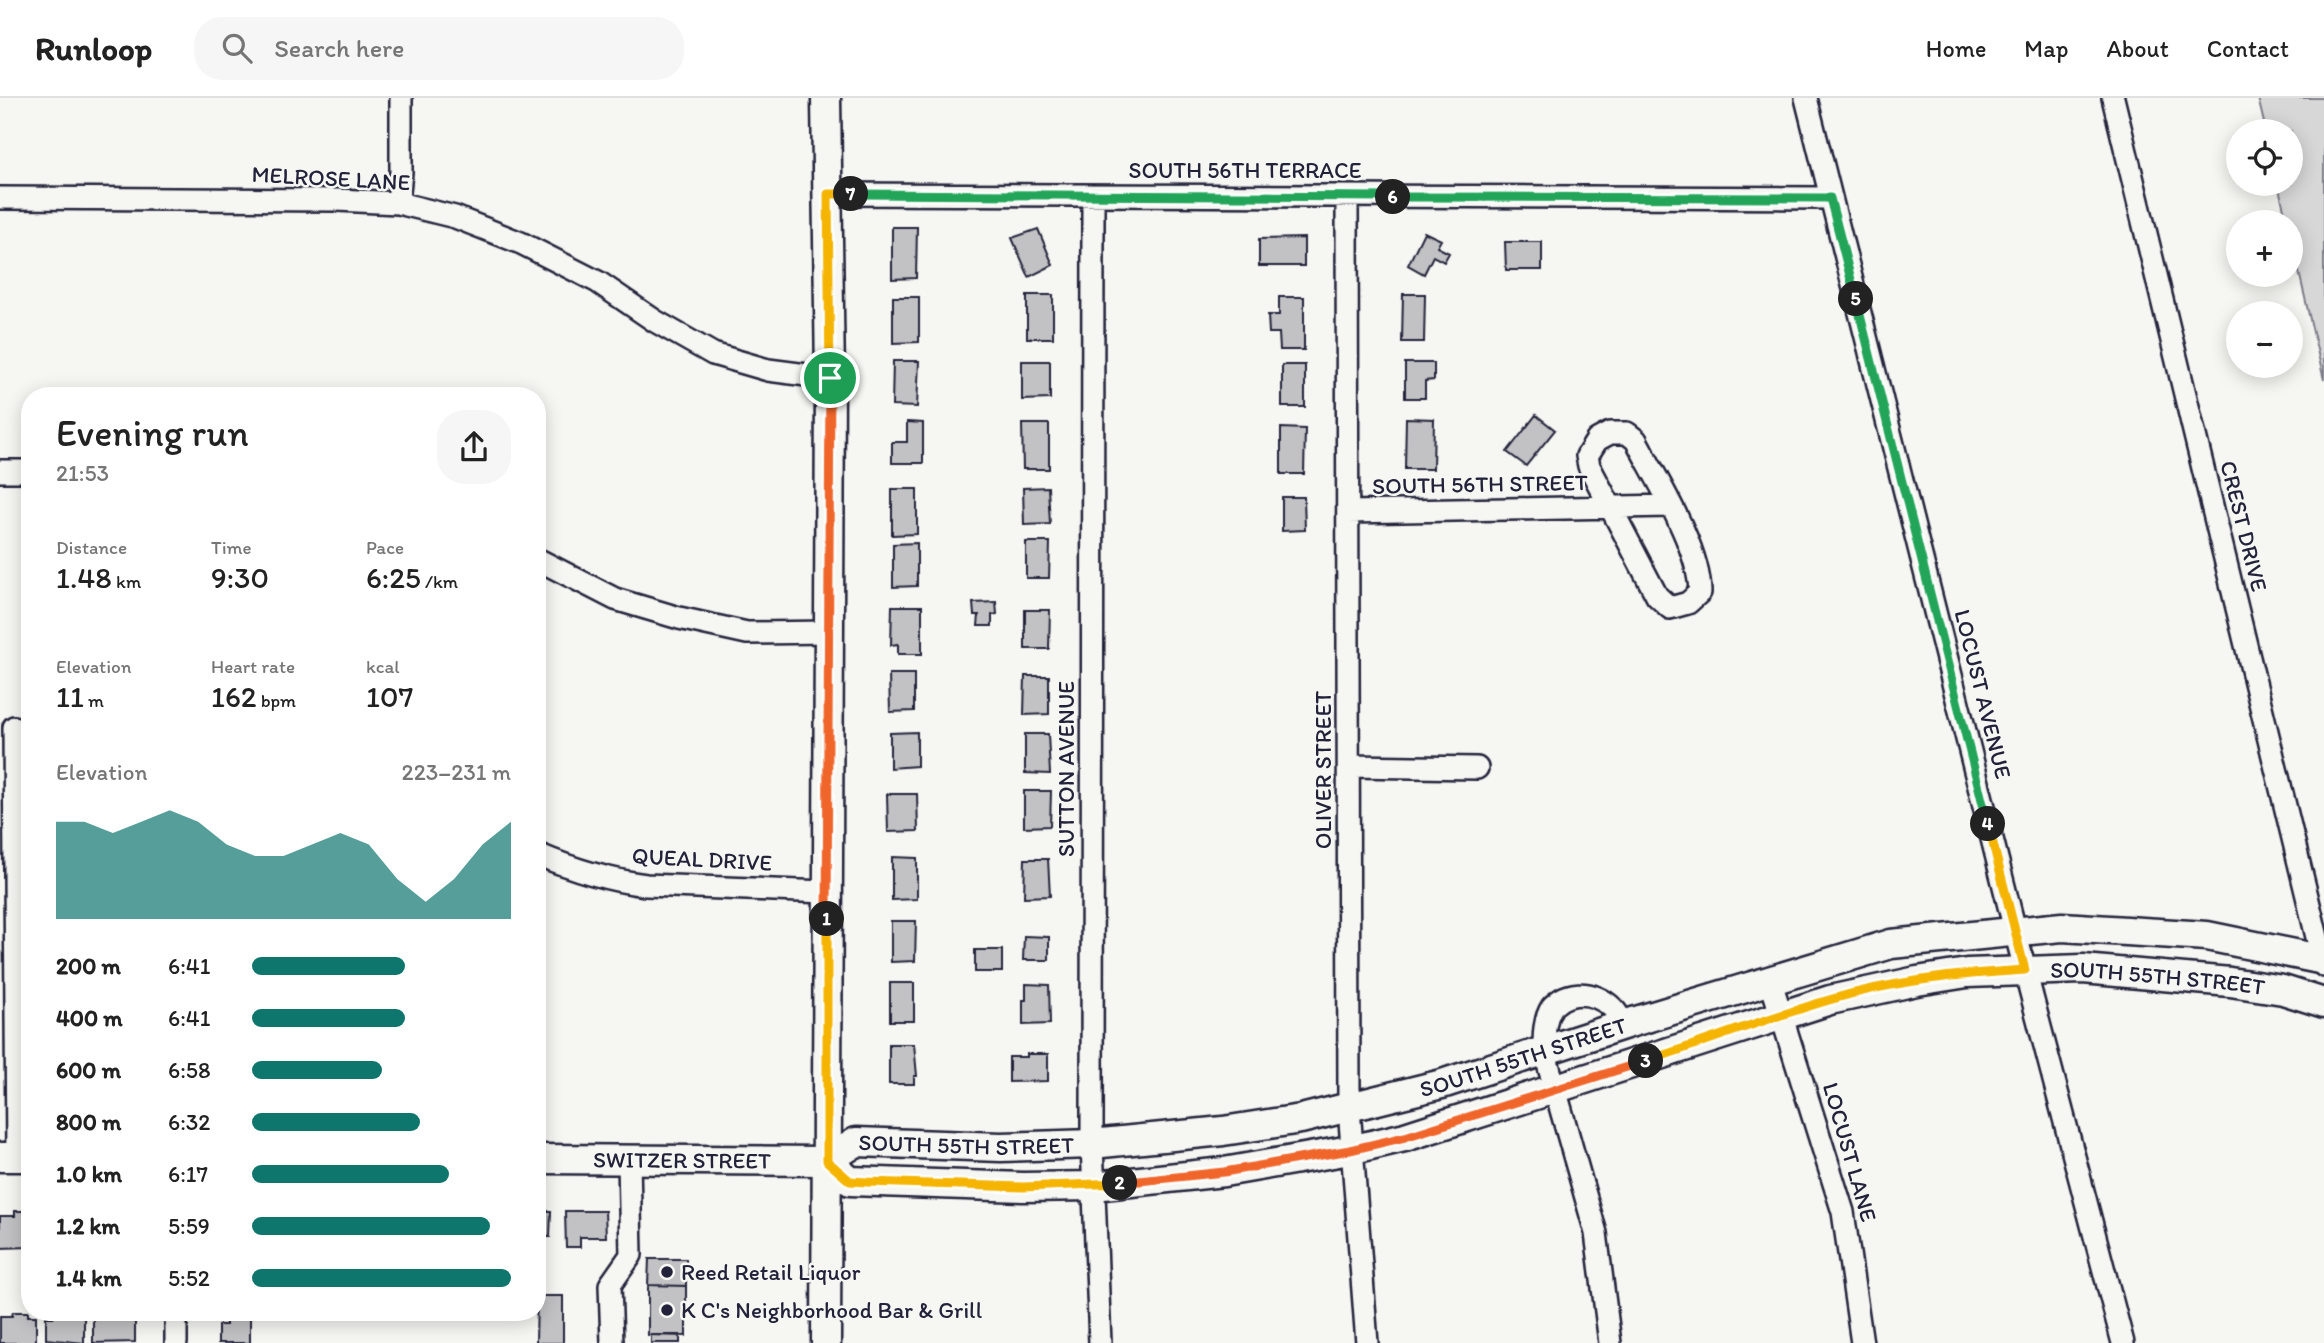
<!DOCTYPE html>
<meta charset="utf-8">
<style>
:root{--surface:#fff;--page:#f6f6f6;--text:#222;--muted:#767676;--line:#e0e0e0;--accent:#0f766e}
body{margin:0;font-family:Itim,sans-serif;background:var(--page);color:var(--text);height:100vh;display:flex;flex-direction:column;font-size:26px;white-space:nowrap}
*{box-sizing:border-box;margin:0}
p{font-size:23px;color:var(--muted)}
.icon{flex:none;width:38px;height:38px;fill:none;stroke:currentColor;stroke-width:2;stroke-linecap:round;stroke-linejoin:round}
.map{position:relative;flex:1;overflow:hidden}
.side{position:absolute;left:21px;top:289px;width:525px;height:934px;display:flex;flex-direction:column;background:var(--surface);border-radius:28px;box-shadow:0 4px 18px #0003}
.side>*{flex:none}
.controls{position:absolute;left:2226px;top:21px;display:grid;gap:14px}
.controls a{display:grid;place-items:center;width:77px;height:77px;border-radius:50%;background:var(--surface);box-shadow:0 4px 18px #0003;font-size:35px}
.pin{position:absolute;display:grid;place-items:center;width:60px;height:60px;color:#fff;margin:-30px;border:4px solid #fff;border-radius:50%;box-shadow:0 2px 7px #0007}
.km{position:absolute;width:35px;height:35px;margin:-18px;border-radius:50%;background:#222;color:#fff;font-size:19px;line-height:35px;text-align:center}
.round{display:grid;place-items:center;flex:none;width:74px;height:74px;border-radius:28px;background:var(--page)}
.headline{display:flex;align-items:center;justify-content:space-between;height:119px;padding:0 35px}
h1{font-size:38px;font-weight:600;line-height:52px}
.figures{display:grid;grid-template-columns:repeat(3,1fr);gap:10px;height:119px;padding:7px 35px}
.figures div{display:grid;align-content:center}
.figures b{font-size:30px;font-weight:600}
.figures small{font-size:19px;font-weight:400}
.figures p{font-size:19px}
.chart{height:196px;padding:14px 35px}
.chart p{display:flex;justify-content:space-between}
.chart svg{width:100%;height:126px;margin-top:7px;fill:var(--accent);opacity:.7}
ul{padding:0 35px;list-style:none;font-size:23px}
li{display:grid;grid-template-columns:112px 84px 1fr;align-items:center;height:52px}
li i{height:18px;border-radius:9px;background:var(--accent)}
header{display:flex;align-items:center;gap:42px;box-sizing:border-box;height:98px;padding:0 35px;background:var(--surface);border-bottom:2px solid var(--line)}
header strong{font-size:33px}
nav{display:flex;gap:38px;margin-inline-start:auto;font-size:24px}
.search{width:490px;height:63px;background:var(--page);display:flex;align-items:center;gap:18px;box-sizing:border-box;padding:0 24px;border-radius:28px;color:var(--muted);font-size:26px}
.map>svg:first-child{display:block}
.green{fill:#d7d7d7;stroke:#7c7c89;stroke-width:2}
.building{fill:#c2c2c4;stroke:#22223b;stroke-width:2}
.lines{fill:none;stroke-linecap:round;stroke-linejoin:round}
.street-casing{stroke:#22223b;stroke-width:26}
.secondary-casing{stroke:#22223b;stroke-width:33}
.street{stroke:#f6f6f2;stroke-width:21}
.secondary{stroke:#f6f6f2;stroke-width:28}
.split-1-casing{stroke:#fff;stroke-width:14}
.split-2-casing{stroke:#fff;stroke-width:14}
.split-3-casing{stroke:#fff;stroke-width:14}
.split-4-casing{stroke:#fff;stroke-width:14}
.split-5-casing{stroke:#fff;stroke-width:14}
.split-6-casing{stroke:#fff;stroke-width:14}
.split-7-casing{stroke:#fff;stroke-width:14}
.split-8-casing{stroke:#fff;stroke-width:14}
.split-1{stroke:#f0652b;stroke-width:9}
.split-2{stroke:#f5b400;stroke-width:9}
.split-3{stroke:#f0652b;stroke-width:9}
.split-4{stroke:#f5b400;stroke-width:9}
.split-5{stroke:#22a559;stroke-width:9}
.split-6{stroke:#22a559;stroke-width:9}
.split-7{stroke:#22a559;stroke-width:9}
.split-8{stroke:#f5b400;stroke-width:9}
.poi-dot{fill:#22223b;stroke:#f6f6f2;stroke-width:2.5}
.labels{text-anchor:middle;stroke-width:5;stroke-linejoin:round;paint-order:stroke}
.street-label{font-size:23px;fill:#22223b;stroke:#f6f6f2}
.poi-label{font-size:23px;fill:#22223b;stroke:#f6f6f2;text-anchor:start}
</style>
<header>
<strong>Runloop</strong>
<div class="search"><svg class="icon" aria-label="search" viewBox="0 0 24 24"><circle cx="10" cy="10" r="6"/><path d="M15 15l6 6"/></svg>Search here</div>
<nav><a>Home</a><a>Map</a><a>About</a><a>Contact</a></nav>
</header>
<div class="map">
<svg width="2324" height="1245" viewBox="0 0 2324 1245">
<rect width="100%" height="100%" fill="#f6f6f2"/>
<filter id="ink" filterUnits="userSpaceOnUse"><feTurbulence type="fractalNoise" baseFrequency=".0143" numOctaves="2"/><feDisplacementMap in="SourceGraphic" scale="14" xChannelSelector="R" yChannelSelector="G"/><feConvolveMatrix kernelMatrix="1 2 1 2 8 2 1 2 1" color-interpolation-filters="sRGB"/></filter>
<g filter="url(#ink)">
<path class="green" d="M 2258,0 L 2324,0 L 2324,282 L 2291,139 L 2291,124 L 2287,124 L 2278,86 L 2291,86 L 2291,33 L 2266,33 Z"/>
<path class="building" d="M 892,129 L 917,129 L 916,180 L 892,181 Z
M 1038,131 L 1053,167 L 1029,179 L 1012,140 Z
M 1424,134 L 1441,142 L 1437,149 L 1449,155 L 1444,164 L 1433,158 L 1424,176 L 1408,167 Z
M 1304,140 L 1304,168 L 1259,168 L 1259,141 Z
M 1505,144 L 1542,144 L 1542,172 L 1506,172 Z
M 1403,196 L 1425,196 L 1424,244 L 1402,244 Z
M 1027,197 L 1053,197 L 1053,240 L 1027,240 Z
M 893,199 L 919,199 L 919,244 L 893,245 Z
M 1279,199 L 1304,199 L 1304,252 L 1280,252 L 1279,235 L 1269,235 L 1268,217 L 1279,217 Z
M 893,263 L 919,263 L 917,309 L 892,308 Z
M 1022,263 L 1050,263 L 1050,301 L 1022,302 Z
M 1405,265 L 1434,265 L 1434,282 L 1425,283 L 1425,300 L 1405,300 Z
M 1282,267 L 1305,267 L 1305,309 L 1282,309 Z
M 1536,317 L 1555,332 L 1526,368 L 1507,354 Z
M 1406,320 L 1434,321 L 1433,371 L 1405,371 Z
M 907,324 L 923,325 L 923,365 L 892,365 L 892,344 L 907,344 Z
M 1022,326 L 1049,326 L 1049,371 L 1023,371 Z
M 1281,330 L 1305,331 L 1304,376 L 1281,376 Z
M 1048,389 L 1050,426 L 1024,427 L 1023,390 Z
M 892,391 L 917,391 L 917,436 L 892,437 Z
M 1282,399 L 1304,399 L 1305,432 L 1282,433 Z
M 1026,444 L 1050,444 L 1049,480 L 1026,480 Z
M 917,445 L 917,488 L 893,489 L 893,446 Z
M 996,504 L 997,516 L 992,517 L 992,528 L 978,528 L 979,517 L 974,517 L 973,505 Z
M 892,508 L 922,508 L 922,556 L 898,556 L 898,546 L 891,547 Z
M 1025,512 L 1050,512 L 1049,551 L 1025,551 Z
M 889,576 L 914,576 L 914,613 L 890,614 Z
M 1025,578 L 1049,578 L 1049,616 L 1024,617 Z
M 917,634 L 917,668 L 890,670 L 890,635 Z
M 1025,636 L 1048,636 L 1050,676 L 1025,675 Z
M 1024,693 L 1051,693 L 1050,728 L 1024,729 Z
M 887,696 L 917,696 L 918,733 L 888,734 Z
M 892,759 L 917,760 L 917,801 L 892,802 Z
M 1025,761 L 1048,761 L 1050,798 L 1024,799 Z
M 891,823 L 916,823 L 915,863 L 891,864 Z
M 1024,838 L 1049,839 L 1049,862 L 1023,862 Z
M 975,852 L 1002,852 L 1002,874 L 975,874 Z
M 890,885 L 914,885 L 914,923 L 890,923 Z
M 1026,886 L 1049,887 L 1050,926 L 1023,927 L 1023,902 L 1026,902 Z
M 889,946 L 914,946 L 917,978 L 914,978 L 914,986 L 889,986 Z
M 1027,956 L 1048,956 L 1048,983 L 1009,984 L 1009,959 L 1027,959 Z
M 15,1113 L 30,1113 L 30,1149 L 0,1150 L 0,1118 L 15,1118 Z
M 537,1113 L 551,1113 L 550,1139 L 537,1139 Z
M 565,1113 L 605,1113 L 606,1139 L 580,1139 L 580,1149 L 566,1149 Z
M 649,1161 L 686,1161 L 686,1188 L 648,1187 Z
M 648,1187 L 686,1188 L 686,1238 L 648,1237 Z
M 537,1198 L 563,1198 L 563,1245 L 536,1245 Z
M 13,1214 L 28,1214 L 28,1218 L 36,1218 L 36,1245 L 0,1245 L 0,1218 L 12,1218 Z
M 54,1214 L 84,1214 L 84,1245 L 46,1241 L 46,1219 L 54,1219 Z
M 113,1214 L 135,1217 L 135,1244 L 93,1245 L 93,1216 Z
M 226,1214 L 250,1214 L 250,1245 L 218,1245 L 218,1227 L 226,1227 Z
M 651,1237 L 680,1237 L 680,1245 L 651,1245 Z"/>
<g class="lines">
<defs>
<path id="street" d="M 1806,0 L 2025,872 L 2123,1245
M 2113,0 L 2324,868
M 828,96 L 1830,100
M 1093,98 L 1092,1046 L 1100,1245
M 1347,99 L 1349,1010 L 1367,1245
M 0,100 L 337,102 L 398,105 L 455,119 L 521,145 L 598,184 L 655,223 L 713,256 L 768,272 L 830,280
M 398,105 L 401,74 L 401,0
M 1610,335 L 1627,335 L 1636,342 C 1658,384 1699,448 1700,494 L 1688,505 L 1670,510 L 1657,498 L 1589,368 L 1587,358 L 1597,342 Z
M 0,373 L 30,373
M 1349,414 L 1670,408
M 537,461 L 615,501 L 679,520 L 747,535 L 829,534
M 14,629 L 17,1059
M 1350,668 L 1477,670
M 537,756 C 572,771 608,782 646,787 L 827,794
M 1770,881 L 1843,1114 L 1862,1245
M 176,1214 L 176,1245
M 612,1245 L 610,1187 L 631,1157 L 629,1062
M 1610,1245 L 1596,1135 L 1544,952 C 1544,938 1544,921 1552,909 C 1553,907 1558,904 1560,902 C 1583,888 1614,901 1623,927"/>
<g id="secondary">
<path d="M 826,0 L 830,280 L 826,1245"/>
<path d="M 0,1059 L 30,1059"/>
<path id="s1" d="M 537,1061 L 827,1063"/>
<path id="s2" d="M 827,1063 L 850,1083 L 1023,1089 L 1094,1088 L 1224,1074 L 1350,1052 L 1405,1039 L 1830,902 L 1917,883 L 1967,875 L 2083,871 L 2230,884 L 2283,892 L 2324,905"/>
<path id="s3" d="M 827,1063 L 856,1044 L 1001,1049 L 1092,1046 L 1223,1033 L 1301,1021 L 1442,986 L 1623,927 L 1891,846 L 2062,829 L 2207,838 L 2324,862"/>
</g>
</defs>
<use href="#street" class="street-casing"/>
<use href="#secondary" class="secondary-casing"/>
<use href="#street" class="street"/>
<use href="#secondary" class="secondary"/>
</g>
</g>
<g class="lines" filter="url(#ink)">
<defs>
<path id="split-1" d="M 827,821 L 830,280"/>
<path id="split-2" d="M 827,821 L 827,1063 L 850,1083 L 867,1084 L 1023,1089 L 1120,1085"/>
<path id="split-3" d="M 1120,1085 L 1224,1074 L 1350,1052 L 1405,1039 L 1646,963"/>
<path id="split-4" d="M 1646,963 C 1707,943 1768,920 1829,902 C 1892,883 1959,876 2025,872 L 1988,726"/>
<path id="split-5" d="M 1856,201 L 1988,726"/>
<path id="split-6" d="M 1393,99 L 1830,100 L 1856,201"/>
<path id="split-7" d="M 851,96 L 1393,99"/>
<path id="split-8" d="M 830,280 L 828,96 L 851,96"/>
</defs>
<use href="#split-1" class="split-1-casing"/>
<use href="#split-2" class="split-2-casing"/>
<use href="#split-3" class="split-3-casing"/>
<use href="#split-4" class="split-4-casing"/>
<use href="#split-5" class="split-5-casing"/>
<use href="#split-6" class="split-6-casing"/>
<use href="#split-7" class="split-7-casing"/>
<use href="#split-8" class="split-8-casing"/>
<use href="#split-1" class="split-1"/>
<use href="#split-2" class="split-2"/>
<use href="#split-3" class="split-3"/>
<use href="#split-4" class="split-4"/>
<use href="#split-5" class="split-5"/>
<use href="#split-6" class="split-6"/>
<use href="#split-7" class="split-7"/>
<use href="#split-8" class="split-8"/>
</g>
<g class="poi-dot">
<circle cx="667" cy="1174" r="7"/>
<circle cx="667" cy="1212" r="7"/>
</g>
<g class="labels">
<g class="street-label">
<text x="1245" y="80">SOUTH 56TH TERRACE</text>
<text transform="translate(331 80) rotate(3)" y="8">MELROSE LANE</text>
<text transform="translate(1480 386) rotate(-1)" y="8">SOUTH 56TH STREET</text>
<text transform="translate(2244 428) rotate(76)" y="8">CREST DRIVE</text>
<text transform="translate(1983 596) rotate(76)" y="8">LOCUST AVENUE</text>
<text transform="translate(1066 671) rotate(-90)" y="8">SUTTON AVENUE</text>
<text transform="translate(1323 672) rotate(-90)" y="8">OLIVER STREET</text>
<text transform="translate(702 761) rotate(3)" y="8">QUEAL DRIVE</text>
<text dy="8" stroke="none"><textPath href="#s2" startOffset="1367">SOUTH 55TH STREET</textPath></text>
<text dy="8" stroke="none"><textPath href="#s3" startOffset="712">SOUTH 55TH STREET</textPath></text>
<text dy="8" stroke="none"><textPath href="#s3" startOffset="145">SOUTH 55TH STREET</textPath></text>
<text transform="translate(1850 1054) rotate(74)" y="8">LOCUST LANE</text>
<text dy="8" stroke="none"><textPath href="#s1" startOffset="145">SWITZER STREET</textPath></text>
</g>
<g class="poi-label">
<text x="681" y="1182">Reed Retail Liquor</text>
<text x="681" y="1220">K C's Neighborhood Bar &amp; Grill</text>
</g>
</g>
</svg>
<div class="controls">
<a><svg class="icon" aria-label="locate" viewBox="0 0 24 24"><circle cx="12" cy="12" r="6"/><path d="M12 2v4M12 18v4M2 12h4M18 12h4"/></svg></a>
<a>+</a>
<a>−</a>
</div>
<div class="pin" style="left:830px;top:280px;background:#1e9e55"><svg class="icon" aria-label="arrive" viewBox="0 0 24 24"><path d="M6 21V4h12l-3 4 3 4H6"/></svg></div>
<b class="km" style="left:827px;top:821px">1</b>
<b class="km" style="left:1120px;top:1085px">2</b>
<b class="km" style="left:1646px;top:963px">3</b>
<b class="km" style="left:1988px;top:726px">4</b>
<b class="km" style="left:1856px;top:201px">5</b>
<b class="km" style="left:1393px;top:99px">6</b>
<b class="km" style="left:851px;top:96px">7</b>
<section class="side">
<div class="headline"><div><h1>Evening run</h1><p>21:53</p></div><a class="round"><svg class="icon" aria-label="share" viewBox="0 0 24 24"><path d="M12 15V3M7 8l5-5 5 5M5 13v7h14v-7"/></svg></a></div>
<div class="figures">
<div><p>Distance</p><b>1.48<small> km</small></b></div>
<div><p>Time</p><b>9:30</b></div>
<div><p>Pace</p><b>6:25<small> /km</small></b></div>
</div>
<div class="figures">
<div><p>Elevation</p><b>11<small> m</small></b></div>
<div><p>Heart rate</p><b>162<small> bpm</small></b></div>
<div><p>kcal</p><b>107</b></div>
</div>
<div class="chart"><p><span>Elevation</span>223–231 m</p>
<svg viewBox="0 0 160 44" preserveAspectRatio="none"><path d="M0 44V10L10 10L20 14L30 10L40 6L50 10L60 18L70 22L80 22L90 18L100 14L110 18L120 30L130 38L140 30L150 18L160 10V44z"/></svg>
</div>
<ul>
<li><b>200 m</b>6:41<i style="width:59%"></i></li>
<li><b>400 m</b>6:41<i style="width:59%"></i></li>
<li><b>600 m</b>6:58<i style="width:50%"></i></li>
<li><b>800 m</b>6:32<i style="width:65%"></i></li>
<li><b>1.0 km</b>6:17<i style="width:76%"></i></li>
<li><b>1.2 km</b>5:59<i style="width:92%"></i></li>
<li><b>1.4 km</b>5:52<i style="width:100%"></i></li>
</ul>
</section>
</div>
